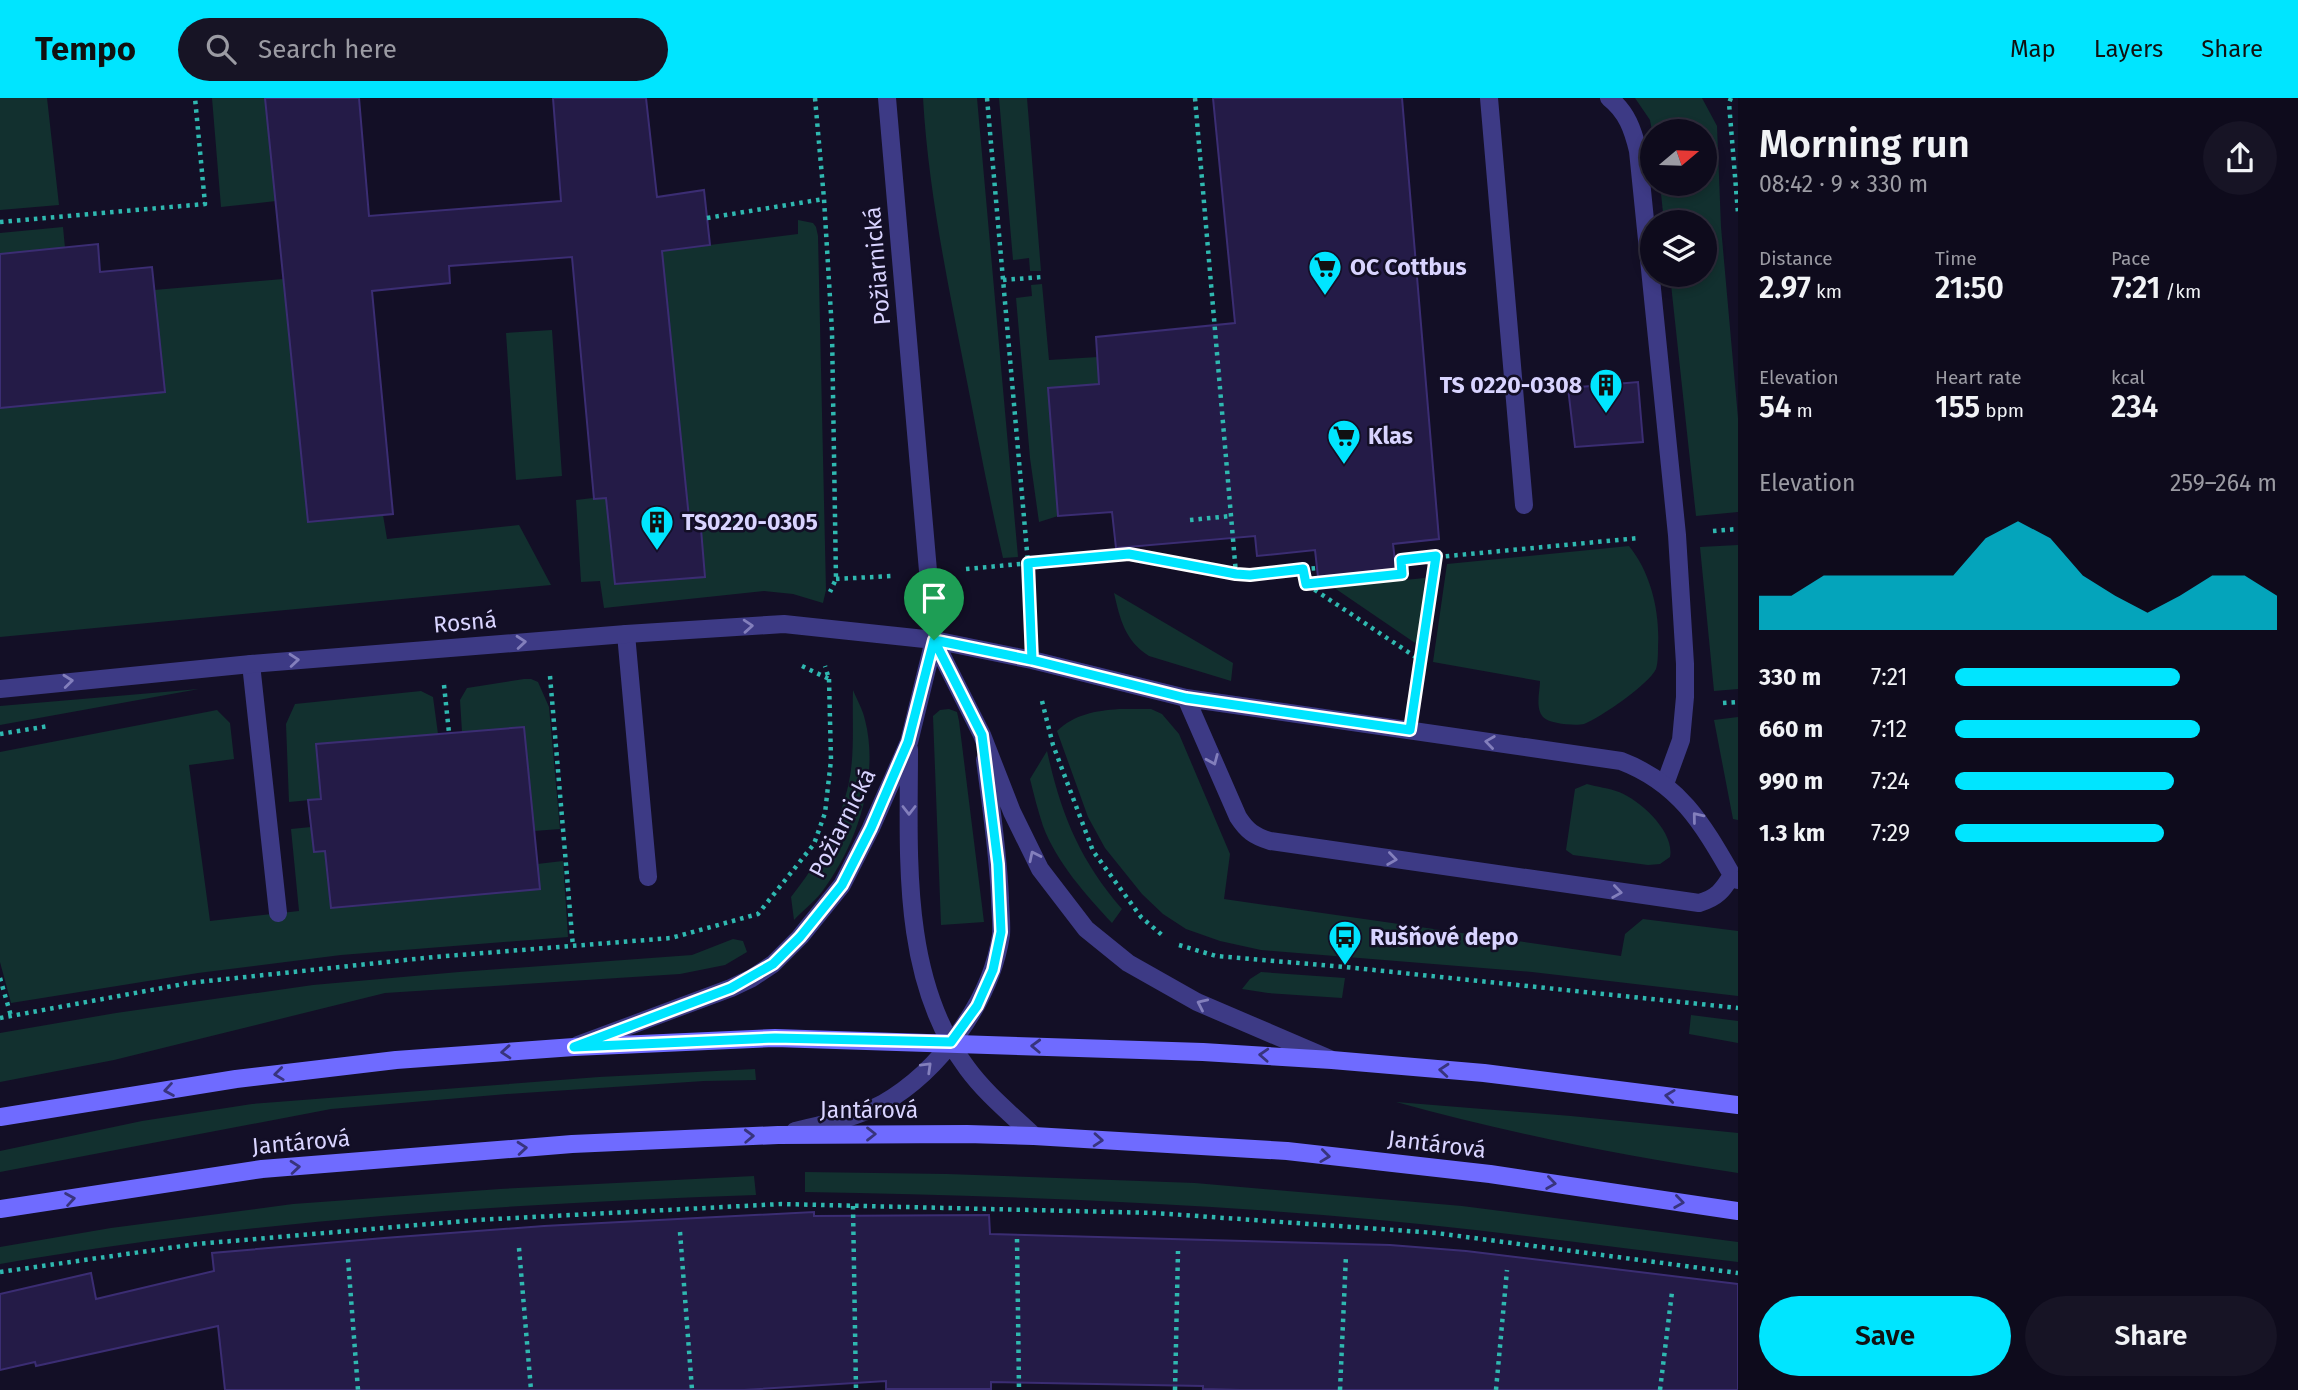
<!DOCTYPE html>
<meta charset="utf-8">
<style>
:root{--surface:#0e0b1c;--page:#171425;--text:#f1f3f6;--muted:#9b9ba3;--line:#2e2b3b;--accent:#00e5ff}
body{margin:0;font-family:"Fira Sans",sans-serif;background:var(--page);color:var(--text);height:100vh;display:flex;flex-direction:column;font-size:26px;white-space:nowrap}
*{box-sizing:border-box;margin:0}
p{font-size:23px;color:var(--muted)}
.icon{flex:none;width:38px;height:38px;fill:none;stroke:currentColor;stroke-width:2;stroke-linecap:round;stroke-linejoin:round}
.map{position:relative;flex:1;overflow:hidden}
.drawer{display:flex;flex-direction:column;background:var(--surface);width:560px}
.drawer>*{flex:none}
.needle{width:46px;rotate:71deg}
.tools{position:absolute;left:1640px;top:21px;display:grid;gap:14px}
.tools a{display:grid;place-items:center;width:77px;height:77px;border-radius:50%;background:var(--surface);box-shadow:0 4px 10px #0003,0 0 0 2px var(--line);font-size:35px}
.pin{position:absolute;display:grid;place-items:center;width:60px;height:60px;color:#fff;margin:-72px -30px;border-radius:50% 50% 50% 0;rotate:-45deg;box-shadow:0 0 7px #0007}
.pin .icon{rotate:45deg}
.round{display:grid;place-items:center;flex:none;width:74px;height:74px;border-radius:37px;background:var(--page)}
.summary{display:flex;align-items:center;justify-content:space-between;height:119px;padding:0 21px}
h1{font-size:38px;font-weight:600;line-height:52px}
.stats{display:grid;grid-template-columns:repeat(3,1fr);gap:10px;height:119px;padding:7px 21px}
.stats div{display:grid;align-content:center}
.stats b{font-size:30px;font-weight:600}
.stats small{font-size:19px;font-weight:400}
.stats p{font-size:19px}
.chart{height:196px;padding:14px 21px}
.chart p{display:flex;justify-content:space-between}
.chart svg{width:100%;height:126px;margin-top:7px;fill:var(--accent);opacity:.7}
.button{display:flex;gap:14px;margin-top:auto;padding:14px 21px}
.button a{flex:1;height:80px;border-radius:42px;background:var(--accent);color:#111;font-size:28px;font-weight:600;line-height:80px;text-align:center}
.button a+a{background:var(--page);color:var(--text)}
ul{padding:0 21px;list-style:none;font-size:23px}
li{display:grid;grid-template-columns:112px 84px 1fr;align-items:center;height:52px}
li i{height:18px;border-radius:9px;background:var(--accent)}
header{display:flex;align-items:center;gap:42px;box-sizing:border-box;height:98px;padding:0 35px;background:var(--accent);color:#111}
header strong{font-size:33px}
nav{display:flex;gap:38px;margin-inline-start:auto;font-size:24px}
.search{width:490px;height:63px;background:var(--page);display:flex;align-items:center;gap:18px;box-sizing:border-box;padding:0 24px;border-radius:38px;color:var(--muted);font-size:26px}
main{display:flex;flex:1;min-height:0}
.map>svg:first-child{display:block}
.green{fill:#12302f;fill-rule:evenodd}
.building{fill:#241b47;stroke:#3b2d73;stroke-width:2}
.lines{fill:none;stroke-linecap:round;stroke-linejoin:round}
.path{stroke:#2fb8b0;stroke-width:4.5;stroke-dasharray:3.5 5;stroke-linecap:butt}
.lane{stroke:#3d3a85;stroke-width:18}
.street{stroke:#3d3a85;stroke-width:18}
.secondary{stroke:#6f6bff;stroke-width:18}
.oneway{stroke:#837fbc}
.oneway2{stroke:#38347d}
.route-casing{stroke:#fff;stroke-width:14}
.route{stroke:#00e5ff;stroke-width:9}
.labels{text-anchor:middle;stroke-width:5;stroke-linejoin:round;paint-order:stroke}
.street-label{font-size:23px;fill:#d9d4ff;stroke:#130f26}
.poi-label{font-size:23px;font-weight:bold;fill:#d9d4ff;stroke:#130f26;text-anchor:start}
</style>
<header>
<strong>Tempo</strong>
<div class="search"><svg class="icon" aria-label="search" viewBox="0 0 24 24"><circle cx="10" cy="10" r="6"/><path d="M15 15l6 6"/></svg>Search here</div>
<nav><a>Map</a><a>Layers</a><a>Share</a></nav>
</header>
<main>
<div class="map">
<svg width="1738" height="1292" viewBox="0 0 1738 1292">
<rect width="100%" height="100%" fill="#130f26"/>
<path class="green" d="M 0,0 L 47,0 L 59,107 L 0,112 Z
M 212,0 L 265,0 L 276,103 L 221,109 Z
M 923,0 L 977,0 L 1018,459 L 1003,460 C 988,395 976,329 963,263 C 946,176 928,88 923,0 Z
M 999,0 L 1027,0 L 1041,173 L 1030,173 L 1029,160 L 1013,162 Z
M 1635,0 L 1702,0 L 1717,28 L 1721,129 L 1738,320 L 1738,414 L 1696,418 L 1670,177 L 1704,177 L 1704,124 L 1664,124 L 1660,86 L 1704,86 L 1704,33 L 1652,33 L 1650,22 Z
M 798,122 L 813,125 L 816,129 L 818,138 L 826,492 L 823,505 L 793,496 L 764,493 L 604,510 L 600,483 L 581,484 L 576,402 L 686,389 L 662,153 L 798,136 ZM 700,419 L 705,479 L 615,486 L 609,429 Z
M 63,129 L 65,150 L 0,156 L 0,135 Z
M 283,181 L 308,424 L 383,417 L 387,441 L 519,427 L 551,487 L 0,539 L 0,310 L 165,294 L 154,192 Z
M 1042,186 L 1049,262 L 1098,259 L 1100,286 L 1058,418 L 1039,424 L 1030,360 L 1016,200 L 1032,198 L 1031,187 Z
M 552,232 L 562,378 L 516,382 L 506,235 Z
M 1738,447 L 1738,591 L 1714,593 L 1700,449 Z
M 1629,448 C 1651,475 1660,514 1658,549 C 1658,555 1658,565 1656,571 C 1649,586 1600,620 1584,626 C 1576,628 1549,626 1543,619 C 1535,610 1540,593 1540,583 L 1433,564 L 1447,466 Z
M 1425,480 L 1418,547 L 1333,489 Z
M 1114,495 L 1233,565 L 1231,583 L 1149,558 C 1125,543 1120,521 1114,495 Z
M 524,581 L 531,581 L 538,584 L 549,609 L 560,731 L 534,733 L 524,629 L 462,634 L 460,602 L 467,590 Z
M 199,591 L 0,627 L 0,608 Z
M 853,592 C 857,602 863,612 865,622 C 880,680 856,749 821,795 C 813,805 802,813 794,822 L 791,799 C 818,765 840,727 849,684 C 855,655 852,622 853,592 Z
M 421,593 L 433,599 L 438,636 L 317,646 L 321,701 L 289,704 L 286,626 L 295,606 Z
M 949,611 L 957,614 L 959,623 L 984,824 L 941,827 L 933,618 L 940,612 Z
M 1119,611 L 1151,611 L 1162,616 L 1179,636 L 1230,756 L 1224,801 L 1621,858 L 1625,836 L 1643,821 L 1738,833 L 1738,898 L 1532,874 L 1261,852 L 1220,843 L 1186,831 L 1163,816 L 1142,796 L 1105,750 L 1088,719 L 1057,633 C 1075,616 1095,613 1119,611 Z
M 217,612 L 230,625 L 234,661 L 189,667 L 210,823 L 299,813 L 291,731 L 311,729 L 314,754 L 325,753 L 332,810 L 539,791 L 537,766 L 563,763 L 568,839 L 341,857 L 198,875 L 11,905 L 0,864 L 0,654 Z
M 1738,619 L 1738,722 L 1733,721 L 1714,622 Z
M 1047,653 C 1061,716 1079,761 1122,811 L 1112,825 C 1086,797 1057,765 1043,728 C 1038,713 1034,697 1030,681 Z
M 1587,686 C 1597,689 1609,690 1619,694 C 1641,703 1675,734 1670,759 L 1660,766 L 1648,767 L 1573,757 L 1566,752 L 1575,691 Z
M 733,841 L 743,843 L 747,854 L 725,867 L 680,876 L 385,895 L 114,962 L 0,984 L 0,935 L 116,915 L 313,887 L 459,874 L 692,857 Z
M 1261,874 L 1345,880 L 1342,900 L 1268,895 L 1242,891 L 1250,881 Z
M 1691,917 L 1738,923 L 1738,945 L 1689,936 Z
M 755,971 L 756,982 L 704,983 L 507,996 L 331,1011 L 0,1074 L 0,1053 L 142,1023 L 252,1006 L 599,979 Z
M 1396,1004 L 1571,1018 L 1738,1035 L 1738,1075 C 1622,1058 1508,1035 1396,1004 Z
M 805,1074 L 947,1076 L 1195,1085 L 1462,1108 L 1738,1144 L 1738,1164 C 1600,1148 1462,1128 1323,1117 C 1150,1103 978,1097 805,1094 Z
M 754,1078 L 756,1097 C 502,1106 250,1122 0,1166 L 0,1149 L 111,1130 L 293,1106 L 500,1091 Z"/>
<path class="building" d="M 265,0 L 359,0 L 369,118 L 561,103 L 553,0 L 646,0 L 657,99 L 704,92 L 710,147 L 662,153 L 689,420 L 700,419 L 705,479 L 615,486 L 606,400 L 594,401 L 572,159 L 449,168 L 450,185 L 372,193 L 393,416 L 308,424 Z
M 1213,0 L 1402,0 L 1439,441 L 1393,446 L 1396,471 L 1318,479 L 1315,452 L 1257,458 L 1255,438 L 1116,450 L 1112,414 L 1058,418 L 1048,290 L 1099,286 L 1096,239 L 1235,225 Z
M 98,146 L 100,174 L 152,169 L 165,294 L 0,310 L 0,156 Z
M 1638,284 L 1643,344 L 1575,349 L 1568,290 Z
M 524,629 L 540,791 L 331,810 L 325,753 L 314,754 L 308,702 L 321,701 L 316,646 Z
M 814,1114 L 814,1118 L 989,1117 L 990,1136 L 1390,1147 L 1466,1153 L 1738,1186 L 1738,1292 L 1241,1292 L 1203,1291 L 1203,1288 L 991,1284 L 991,1291 L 886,1291 L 886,1283 L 744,1292 L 225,1292 L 218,1228 L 36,1268 L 35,1264 L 0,1272 L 0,1196 L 91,1175 L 96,1201 L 214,1173 L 212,1155 L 384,1140 L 544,1128 Z"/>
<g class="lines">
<path class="path" d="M 815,0 L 824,101 L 832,233 L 836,481 L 830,494
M 987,0 L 1028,465 L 1031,522
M 1195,0 L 1236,476
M 1731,0 L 1729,5 L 1738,115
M 707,120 L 824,101
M 0,124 L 205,106 L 195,0
M 1003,182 L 1042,179
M 1190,422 L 1231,418
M 1713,433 L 1738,431
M 1395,463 L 1639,440
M 966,471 L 1129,456 L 1236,476 L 1250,477 L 1317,470
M 1303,471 L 1306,486 L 1420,562
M 836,481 L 891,478
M 1306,486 L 1402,476 L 1401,462
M 802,568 L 829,581 L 825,568
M 550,578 L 573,849
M 444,587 L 449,635
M 1415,596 L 1436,458
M 1042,603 L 1053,647 L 1093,753 L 1141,819 L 1162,837
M 1723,605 L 1738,604
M 0,636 L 49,628
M 1179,847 L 1216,858 L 1345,869 L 1738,910
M 0,880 L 11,918
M 0,920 L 189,885 L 434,859 L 671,840 L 758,816 L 814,746 L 825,715 L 831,662 L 829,581
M 853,1108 L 856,1292
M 680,1134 L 692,1292
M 1017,1141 L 1019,1292
M 519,1150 L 531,1292
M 348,1161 L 358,1292
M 0,1174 L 197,1146 L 476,1122 L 781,1106 L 1155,1115 L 1436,1135 L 1738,1175
M 1175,1292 L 1178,1153
M 1340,1292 L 1346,1157
M 1496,1292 L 1507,1172
M 1660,1292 L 1672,1194"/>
<path class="lane" d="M 1489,0 L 1524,407
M 1609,0 C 1627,14 1633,32 1638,53 L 1677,437 L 1685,566 L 1685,599 L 1681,642 L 1665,686
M 626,536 L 648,779
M 251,566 L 278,815"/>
<path class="street" d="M 934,542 L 982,637 L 1012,714 L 1040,771 L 1086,831 L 1128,865 L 1197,904 L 1330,961
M 0,591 L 251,566 L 626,536 L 784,526 L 934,542 L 1032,562 L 1186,600 L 1621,663 C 1679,685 1702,725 1732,777 L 1738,782
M 1186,600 L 1238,719 C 1247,733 1254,738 1270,743 L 1699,805 C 1717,800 1723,792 1732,777
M 909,651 C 909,756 900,881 967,970 C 986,996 1011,1016 1034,1038
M 578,947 L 731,890 L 752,880 L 773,866 L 800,839 L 842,787 L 871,730 L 909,644 L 934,542 L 887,0
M 795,1033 C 824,1026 855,1020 882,1006 C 940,973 991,903 1001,837 C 1002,825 1000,812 1000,800 C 998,754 991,708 985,662"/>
<path class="secondary" d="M 0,1019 L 236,981 L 396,962 L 574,949 L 775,940 L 1203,954 L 1332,962 L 1484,975 L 1738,1007
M 0,1111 L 262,1071 L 572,1046 L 778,1037 L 967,1036 L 1034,1038 L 1287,1053 L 1490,1076 L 1738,1113"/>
</g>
<defs><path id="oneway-chevron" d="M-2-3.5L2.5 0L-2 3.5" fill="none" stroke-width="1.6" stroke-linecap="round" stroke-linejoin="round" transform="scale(1.75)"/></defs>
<g class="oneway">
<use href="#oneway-chevron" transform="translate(748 528) rotate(-4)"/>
<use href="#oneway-chevron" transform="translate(521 544) rotate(-5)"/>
<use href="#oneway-chevron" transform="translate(294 562) rotate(-5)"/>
<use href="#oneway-chevron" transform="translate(68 583) rotate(-6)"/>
<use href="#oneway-chevron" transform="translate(1490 644) rotate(-172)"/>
<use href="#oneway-chevron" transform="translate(1213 662) rotate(67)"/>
<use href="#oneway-chevron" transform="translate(909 712) rotate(90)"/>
<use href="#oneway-chevron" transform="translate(1697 719) rotate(-129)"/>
<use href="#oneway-chevron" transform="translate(1034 758) rotate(-116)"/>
<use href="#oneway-chevron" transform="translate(1392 761) rotate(8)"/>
<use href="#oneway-chevron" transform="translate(1617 794) rotate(8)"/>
<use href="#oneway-chevron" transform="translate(1202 906) rotate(-155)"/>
<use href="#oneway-chevron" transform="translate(927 969) rotate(-44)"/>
</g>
<g class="oneway2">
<use href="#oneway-chevron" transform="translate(1036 948) rotate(-178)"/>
<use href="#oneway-chevron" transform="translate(506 954) rotate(176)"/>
<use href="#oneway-chevron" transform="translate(1264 957) rotate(-177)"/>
<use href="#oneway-chevron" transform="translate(1444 972) rotate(-175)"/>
<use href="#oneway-chevron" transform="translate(279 976) rotate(173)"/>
<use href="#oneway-chevron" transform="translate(169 992) rotate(171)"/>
<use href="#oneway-chevron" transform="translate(1670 998) rotate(-173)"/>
<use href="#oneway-chevron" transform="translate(871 1036)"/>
<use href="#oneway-chevron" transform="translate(749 1038) rotate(-2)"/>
<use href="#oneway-chevron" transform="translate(1098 1042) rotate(4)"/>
<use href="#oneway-chevron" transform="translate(522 1050) rotate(-5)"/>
<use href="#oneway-chevron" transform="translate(1325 1058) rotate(7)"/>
<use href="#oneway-chevron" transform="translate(295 1069) rotate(-5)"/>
<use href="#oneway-chevron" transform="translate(1551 1085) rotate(8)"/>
<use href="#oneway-chevron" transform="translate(70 1101) rotate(-9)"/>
<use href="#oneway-chevron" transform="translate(1679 1104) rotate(8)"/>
</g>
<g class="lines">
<defs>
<path id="route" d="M 934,542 L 908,644 L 871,730 L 842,787 L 800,839 L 773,866 L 731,890 L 574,949 L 775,940 L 951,944 L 977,908 L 993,872 L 1001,834 L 998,766 L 982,637 L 934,542 L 1032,562 L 1028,465 L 1129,456 L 1236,476 L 1250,477 L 1303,471 L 1306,486 L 1402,476 L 1401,462 L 1436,458 L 1410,632 L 1186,600 L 1032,562 L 934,542"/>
</defs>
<use href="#route" class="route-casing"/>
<use href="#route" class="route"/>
</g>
<defs>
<symbol id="supermarket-pin" viewBox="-11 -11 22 30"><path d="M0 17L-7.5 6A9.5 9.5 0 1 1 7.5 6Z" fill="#00e5ff" stroke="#130f26"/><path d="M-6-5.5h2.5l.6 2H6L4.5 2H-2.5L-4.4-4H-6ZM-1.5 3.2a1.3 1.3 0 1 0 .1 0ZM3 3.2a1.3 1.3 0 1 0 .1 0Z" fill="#111"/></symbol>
<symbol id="building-pin" viewBox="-11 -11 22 30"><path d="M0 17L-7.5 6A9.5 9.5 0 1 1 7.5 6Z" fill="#00e5ff" stroke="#130f26"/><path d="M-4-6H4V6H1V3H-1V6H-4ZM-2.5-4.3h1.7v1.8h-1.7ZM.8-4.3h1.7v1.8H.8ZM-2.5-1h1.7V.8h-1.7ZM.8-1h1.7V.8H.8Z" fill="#111"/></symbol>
<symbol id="bus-pin" viewBox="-11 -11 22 30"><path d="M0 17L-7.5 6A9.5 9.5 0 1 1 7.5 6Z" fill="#00e5ff" stroke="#130f26"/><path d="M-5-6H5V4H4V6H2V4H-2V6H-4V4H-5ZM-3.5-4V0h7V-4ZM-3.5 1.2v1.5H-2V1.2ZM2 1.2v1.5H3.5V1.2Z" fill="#111"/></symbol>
</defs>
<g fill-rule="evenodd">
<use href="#supermarket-pin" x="1306" y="150" width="38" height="52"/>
<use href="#building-pin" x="1587" y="268" width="38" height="52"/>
<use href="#supermarket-pin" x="1325" y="319" width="38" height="52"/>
<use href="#building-pin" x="638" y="405" width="38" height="52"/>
<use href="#bus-pin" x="1326" y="820" width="38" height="52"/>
</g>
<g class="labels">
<g class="street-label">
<text transform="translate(877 168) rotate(-95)" y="8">Požiarnická</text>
<text transform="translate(465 524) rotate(-5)" y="8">Rosná</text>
<text transform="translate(842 725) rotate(-63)" y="8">Požiarnická</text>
<text x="869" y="1020">Jantárová</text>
<text transform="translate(301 1044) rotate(-5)" y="8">Jantárová</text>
<text transform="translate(1437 1046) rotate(7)" y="8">Jantárová</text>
</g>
<g class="poi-label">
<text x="1350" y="177">OC Cottbus</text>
<text x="1582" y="295" text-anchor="end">TS 0220-0308</text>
<text x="1368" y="346">Klas</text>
<text x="682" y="432">TS0220-0305</text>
<text x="1370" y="847">Rušňové depo</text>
</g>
</g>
</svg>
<div class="tools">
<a><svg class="needle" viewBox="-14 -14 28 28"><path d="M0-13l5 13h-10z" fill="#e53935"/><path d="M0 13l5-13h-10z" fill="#9b9ba3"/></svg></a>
<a><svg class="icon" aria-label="layers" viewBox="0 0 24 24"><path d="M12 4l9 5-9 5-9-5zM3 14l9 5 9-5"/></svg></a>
</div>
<div class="pin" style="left:934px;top:542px;background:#1e9e55"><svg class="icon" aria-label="arrive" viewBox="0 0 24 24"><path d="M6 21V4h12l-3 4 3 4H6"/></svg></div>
</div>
<section class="drawer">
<div class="summary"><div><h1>Morning run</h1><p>08:42 · 9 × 330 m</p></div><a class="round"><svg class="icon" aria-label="share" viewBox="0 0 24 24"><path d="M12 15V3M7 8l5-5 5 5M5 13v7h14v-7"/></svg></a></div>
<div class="stats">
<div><p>Distance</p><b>2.97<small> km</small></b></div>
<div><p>Time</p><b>21:50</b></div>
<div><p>Pace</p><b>7:21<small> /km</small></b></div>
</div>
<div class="stats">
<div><p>Elevation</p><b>54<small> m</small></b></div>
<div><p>Heart rate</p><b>155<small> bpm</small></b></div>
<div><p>kcal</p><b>234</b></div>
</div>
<div class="chart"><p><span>Elevation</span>259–264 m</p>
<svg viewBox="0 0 160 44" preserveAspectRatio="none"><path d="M0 44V32L10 32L20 25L30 25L40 25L50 25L60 25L70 12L80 6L90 12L100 25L110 32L120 38L130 32L140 25L150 25L160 32V44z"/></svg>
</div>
<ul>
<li><b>330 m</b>7:21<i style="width:70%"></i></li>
<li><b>660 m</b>7:12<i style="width:76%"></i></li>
<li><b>990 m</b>7:24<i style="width:68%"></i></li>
<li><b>1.3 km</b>7:29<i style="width:65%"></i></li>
</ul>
<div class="button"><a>Save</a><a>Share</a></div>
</section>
</main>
